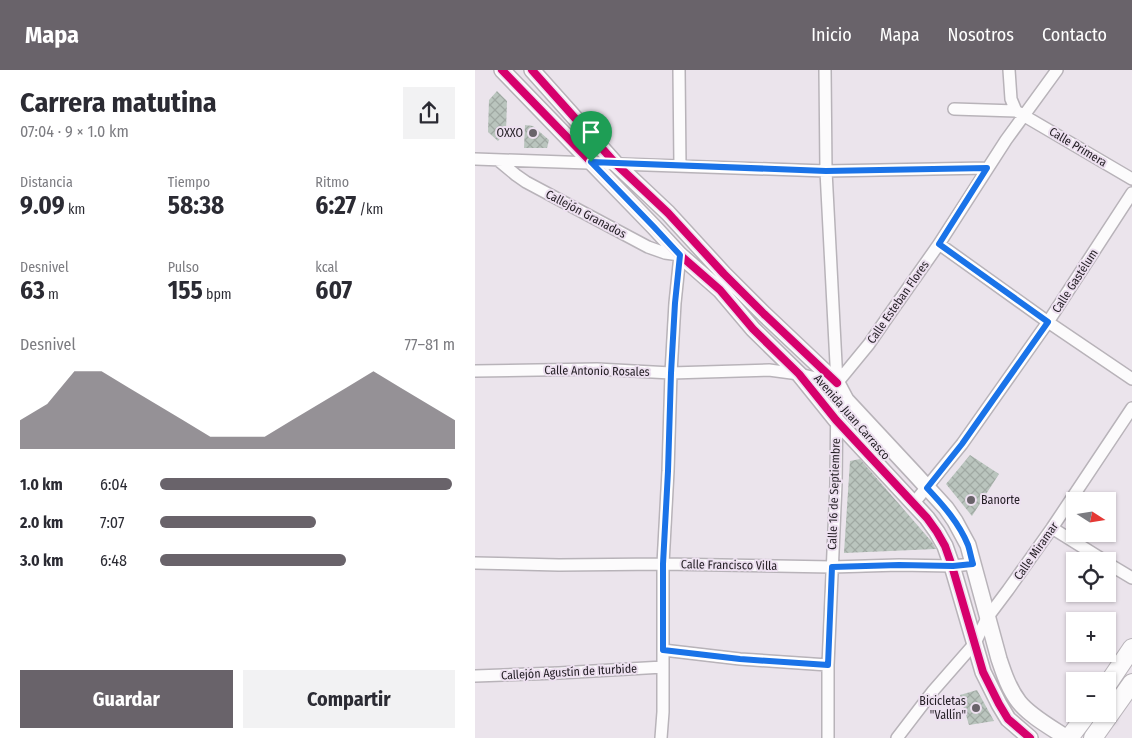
<!DOCTYPE html>
<html lang="es">
<meta charset="utf-8">
<style>
:root{--surface:#fff;--page:#f2f2f3;--text:#2b2b33;--muted:#7c7c81;--accent:#69636a}
body{margin:0;font-family:"Fira Sans Condensed",sans-serif;background:var(--page);color:var(--text);height:100vh;display:flex;flex-direction:column;font-size:19px;white-space:nowrap}
*{box-sizing:border-box;margin:0}
p{font-size:16px;color:var(--muted)}
.icon{flex:none;width:28px;height:28px;fill:none;stroke:currentColor;stroke-width:2;stroke-linecap:round;stroke-linejoin:round}
.map{position:relative;flex:1;overflow:hidden}
.details{display:flex;flex-direction:column;background:var(--surface);width:475px}
.details>*{flex:none}
.needle{width:32px;rotate:102deg}
.buttons{position:absolute;left:591px;top:422px;display:grid;gap:10px}
.buttons a{display:grid;place-items:center;width:50px;height:50px;border-radius:0px;background:var(--surface);box-shadow:0 1px 4px #0004;font-size:25px}
.pin{position:absolute;display:grid;place-items:center;width:42px;height:42px;color:#fff;margin:-51px -21px;border-radius:50% 50% 50% 0;rotate:-45deg;box-shadow:0 0 5px #0007}
.pin .icon{rotate:45deg}
.round{display:grid;place-items:center;flex:none;width:52px;height:52px;border-radius:0px;background:var(--page)}
.overview{display:flex;align-items:center;justify-content:space-between;height:85px;padding:0 20px}
h1{font-size:28px;font-weight:700;line-height:38px}
.stats{display:grid;grid-template-columns:repeat(3,1fr);gap:8px;height:85px;padding:5px 20px}
.stats div{display:grid;align-content:center}
.stats b{font-size:25px;font-weight:700}
.stats small{font-size:14px;font-weight:400}
.stats p{font-size:14px}
.chart{height:140px;padding:10px 20px}
.chart p{display:flex;justify-content:space-between}
.chart svg{width:100%;height:90px;margin-top:5px;fill:var(--accent);opacity:.7}
.cta{display:flex;gap:10px;margin-top:auto;padding:10px 20px}
.cta a{flex:1;height:58px;border-radius:0px;background:var(--accent);color:#fff;font-size:20px;font-weight:700;line-height:58px;text-align:center}
.cta a+a{background:var(--page);color:var(--text)}
ul{padding:0 20px;list-style:none;font-size:16px}
li{display:grid;grid-template-columns:80px 60px 1fr;align-items:center;height:38px}
li i{height:12px;border-radius:6px;background:var(--accent)}
header{display:flex;align-items:center;gap:30px;box-sizing:border-box;height:70px;padding:0 25px;background:var(--accent);color:#fff}
header strong{font-size:24px}
nav{display:flex;gap:28px;margin-inline-start:auto;font-size:18px}
main{display:flex;flex:1;min-height:0}
.map>svg:first-child{display:block}
.building{fill:url(#building-cross-hatch)}
.lines{fill:none;stroke-linecap:round;stroke-linejoin:round}
.street-casing{stroke:#b8b3b9;stroke-width:14}
.secondary-casing{stroke:#b8b3b9;stroke-width:18}
.primary-casing{stroke:#b8b3b9;stroke-width:20}
.street{stroke:#fcfbfc;stroke-width:11}
.secondary{stroke:#fcfbfc;stroke-width:15}
.primary{stroke:#fcfbfc;stroke-width:18}
.cycleway-casing{stroke:#ede0f0;stroke-width:11}
.cycleway{stroke:#d6006c;stroke-width:8}
.route-casing{stroke:#fff;stroke-width:10}
.route{stroke:#1a73e8;stroke-width:6}
.poi-dot{fill:#69636a;stroke:#ede0f0;stroke-width:2}
.labels{text-anchor:middle;stroke-width:4;stroke-linejoin:round;paint-order:stroke}
.poi-label{font-size:12px;fill:#231e24;stroke:#ede0f0;text-anchor:end}
.street-label{font-size:12px;fill:#231e24;stroke:#ede0f0}
</style>
<header>
<strong>Mapa</strong>
<nav><a>Inicio</a><a>Mapa</a><a>Nosotros</a><a>Contacto</a></nav>
</header>
<main>
<section class="details">
<div class="overview"><div><h1>Carrera matutina</h1><p>07:04 · 9 × 1.0 km</p></div><a class="round"><svg class="icon" aria-label="share" viewBox="0 0 24 24"><path d="M12 15V3M7 8l5-5 5 5M5 13v7h14v-7"/></svg></a></div>
<div class="stats">
<div><p>Distancia</p><b>9.09<small> km</small></b></div>
<div><p>Tiempo</p><b>58:38</b></div>
<div><p>Ritmo</p><b>6:27<small> /km</small></b></div>
</div>
<div class="stats">
<div><p>Desnivel</p><b>63<small> m</small></b></div>
<div><p>Pulso</p><b>155<small> bpm</small></b></div>
<div><p>kcal</p><b>607</b></div>
</div>
<div class="chart"><p><span>Desnivel</span>77–81 m</p>
<svg viewBox="0 0 160 44" preserveAspectRatio="none"><path d="M0 44V30L10 22L20 6L30 6L40 14L50 22L60 30L70 38L80 38L90 38L100 30L110 22L120 14L130 6L140 14L150 22L160 30V44z"/></svg>
</div>
<ul>
<li><b>1.0 km</b>6:04<i style="width:99%"></i></li>
<li><b>2.0 km</b>7:07<i style="width:53%"></i></li>
<li><b>3.0 km</b>6:48<i style="width:63%"></i></li>
</ul>
<div class="cta"><a>Guardar</a><a>Compartir</a></div>
</section>
<div class="map">
<svg width="657" height="668" viewBox="0 0 657 668">
<defs>
<pattern id="building-cross-hatch" width="8" height="8" patternUnits="userSpaceOnUse" patternTransform="scale(1.25)"><rect width="8" height="8" fill="#bac5be"/><path d="M0 0l8 8M0 8l8-8" fill="none" stroke="#a0a9a3"/></pattern>
</defs>
<rect width="100%" height="100%" fill="#ebe4ec"/>
<path class="building" d="M 22,21 L 32,31 L 31,62 L 23,71 L 13,62 L 14,30 Z
M 50,55 L 58,56 L 74,70 L 72,78 L 49,78 Z
M 495,385 L 524,404 L 497,446 L 471,414 Z
M 385,389 L 457,472 L 461,479 L 369,483 L 375,391 Z
M 502,620 L 519,651 L 494,655 L 485,625 Z"/>
<g class="lines">
<defs>
<path id="street" d="M 204,0 L 205,96
M 350,0 L 351,101 L 362,313 L 361,414 L 353,595 L 353,668
M 534,0 L 536,29 L 541,41 L 657,109
M 479,39 L 541,41
M 0,89 L 351,101 L 512,98
M 23,90 L 41,105 L 51,112 L 173,177 L 190,183 L 205,185
M 464,174 L 573,252 L 657,309
M 0,301 L 122,299 L 196,303 L 294,300 L 324,304 L 362,313 L 394,274 L 414,245 L 464,174 L 531,70 L 582,0
M 438,434 L 487,374 L 573,252 L 657,123
M 577,458 L 630,491
M 0,493 L 84,495 L 188,494 L 357,497 L 424,495 L 477,496 L 498,494
M 632,493 L 657,508
M 188,580 L 265,589 L 353,595
M 0,606 L 84,603 L 188,597
M 186,668 L 188,642 L 188,494 L 193,401 L 196,303 L 200,233 L 205,185
M 422,668 L 458,621 L 500,573 L 512,548 L 533,520 L 577,458 L 657,338"/>
<path id="secondary" d="M 27,0 L 179,157 L 205,185 L 245,220 L 278,259 L 324,304 L 361,350 L 452,448 L 462,462 L 470,476 L 477,496 L 508,602 L 524,634 L 533,649 L 555,668
M 57,0 L 141,94 L 193,143 L 249,204 L 289,244 L 362,313 L 371,330 L 439,403 L 471,438 L 480,451 L 493,475 L 524,589 C 529,604 534,619 544,632 C 555,646 577,658 592,668"/>
<path id="primary" d="M 632,615 L 657,578
M 594,668 L 612,644
M 618,668 L 657,613"/>
</defs>
<use href="#street" class="street-casing"/>
<use href="#secondary" class="secondary-casing"/>
<use href="#primary" class="primary-casing"/>
<use href="#street" class="street"/>
<use href="#secondary" class="secondary"/>
<use href="#primary" class="primary"/>
<defs>
<path id="cycleway" d="M 27,0 L 179,157 L 205,185 L 245,220 L 278,259 L 324,304 L 361,350 L 452,448 L 462,462 L 470,476 L 477,496 L 508,602 L 524,634 L 533,649 L 555,668
M 57,0 L 141,94 L 193,143 L 249,204 L 289,244 L 362,313"/>
</defs>
<use href="#cycleway" class="cycleway-casing"/>
<use href="#cycleway" class="cycleway"/>
</g>
<g class="lines">
<defs>
<path id="route" d="M 116,92 L 351,101 L 512,98 L 464,174 L 573,252 L 487,374 L 452,418 C 468,435 484,453 493,475 C 495,481 496,488 498,494 L 478,496 L 424,495 L 357,497 L 353,595 L 265,589 L 188,580 L 188,494 L 193,401 L 196,303 L 200,233 L 205,185 L 179,157 Z"/>
</defs>
<use href="#route" class="route-casing"/>
<use href="#route" class="route"/>
</g>
<g class="poi-dot">
<circle cx="58" cy="63" r="5"/>
<circle cx="496" cy="430" r="5"/>
<circle cx="501" cy="638" r="5"/>
</g>
<g class="labels">
<g class="poi-label">
<text x="48" y="67">OXXO</text>
<text x="506" y="434" text-anchor="start">Banorte</text>
<text x="491" y="635">Bicicletas<tspan x="491" dy="14">"Vallín"</tspan></text>
</g>
<g class="street-label">
<text transform="translate(603 77) rotate(31)" y="4">Calle Primera</text>
<text transform="translate(111 144) rotate(28)" y="4">Callejón Granados</text>
<text transform="translate(600 211) rotate(-57)" y="4">Calle Gastélum</text>
<text transform="translate(423 232) rotate(-55)" y="4">Calle Esteban Flores</text>
<text transform="translate(122 301) rotate(1)" y="4">Calle Antonio Rosales</text>
<text transform="translate(377 347) rotate(49)" y="4">Avenida Juan Carrasco</text>
<text transform="translate(359 424) rotate(-88)" y="4">Calle 16 de Septiembre</text>
<text transform="translate(561 481) rotate(-55)" y="4">Calle Miramar</text>
<text transform="translate(254 495) rotate(1)" y="4">Calle Francisco Villa</text>
<text transform="translate(94 602) rotate(-3)" y="4">Callejón Agustín de Iturbide</text>
</g>
</g>
</svg>
<div class="buttons">
<a><svg class="needle" viewBox="-14 -14 28 28"><path d="M0-13l5 13h-10z" fill="#e53935"/><path d="M0 13l5-13h-10z" fill="#7c7c81"/></svg></a>
<a><svg class="icon" aria-label="locate" viewBox="0 0 24 24"><circle cx="12" cy="12" r="6"/><path d="M12 2v4M12 18v4M2 12h4M18 12h4"/></svg></a>
<a>+</a>
<a>−</a>
</div>
<div class="pin" style="left:116px;top:92px;background:#1e9e55"><svg class="icon" aria-label="arrive" viewBox="0 0 24 24"><path d="M6 21V4h12l-3 4 3 4H6"/></svg></div>
</div>
</main>
